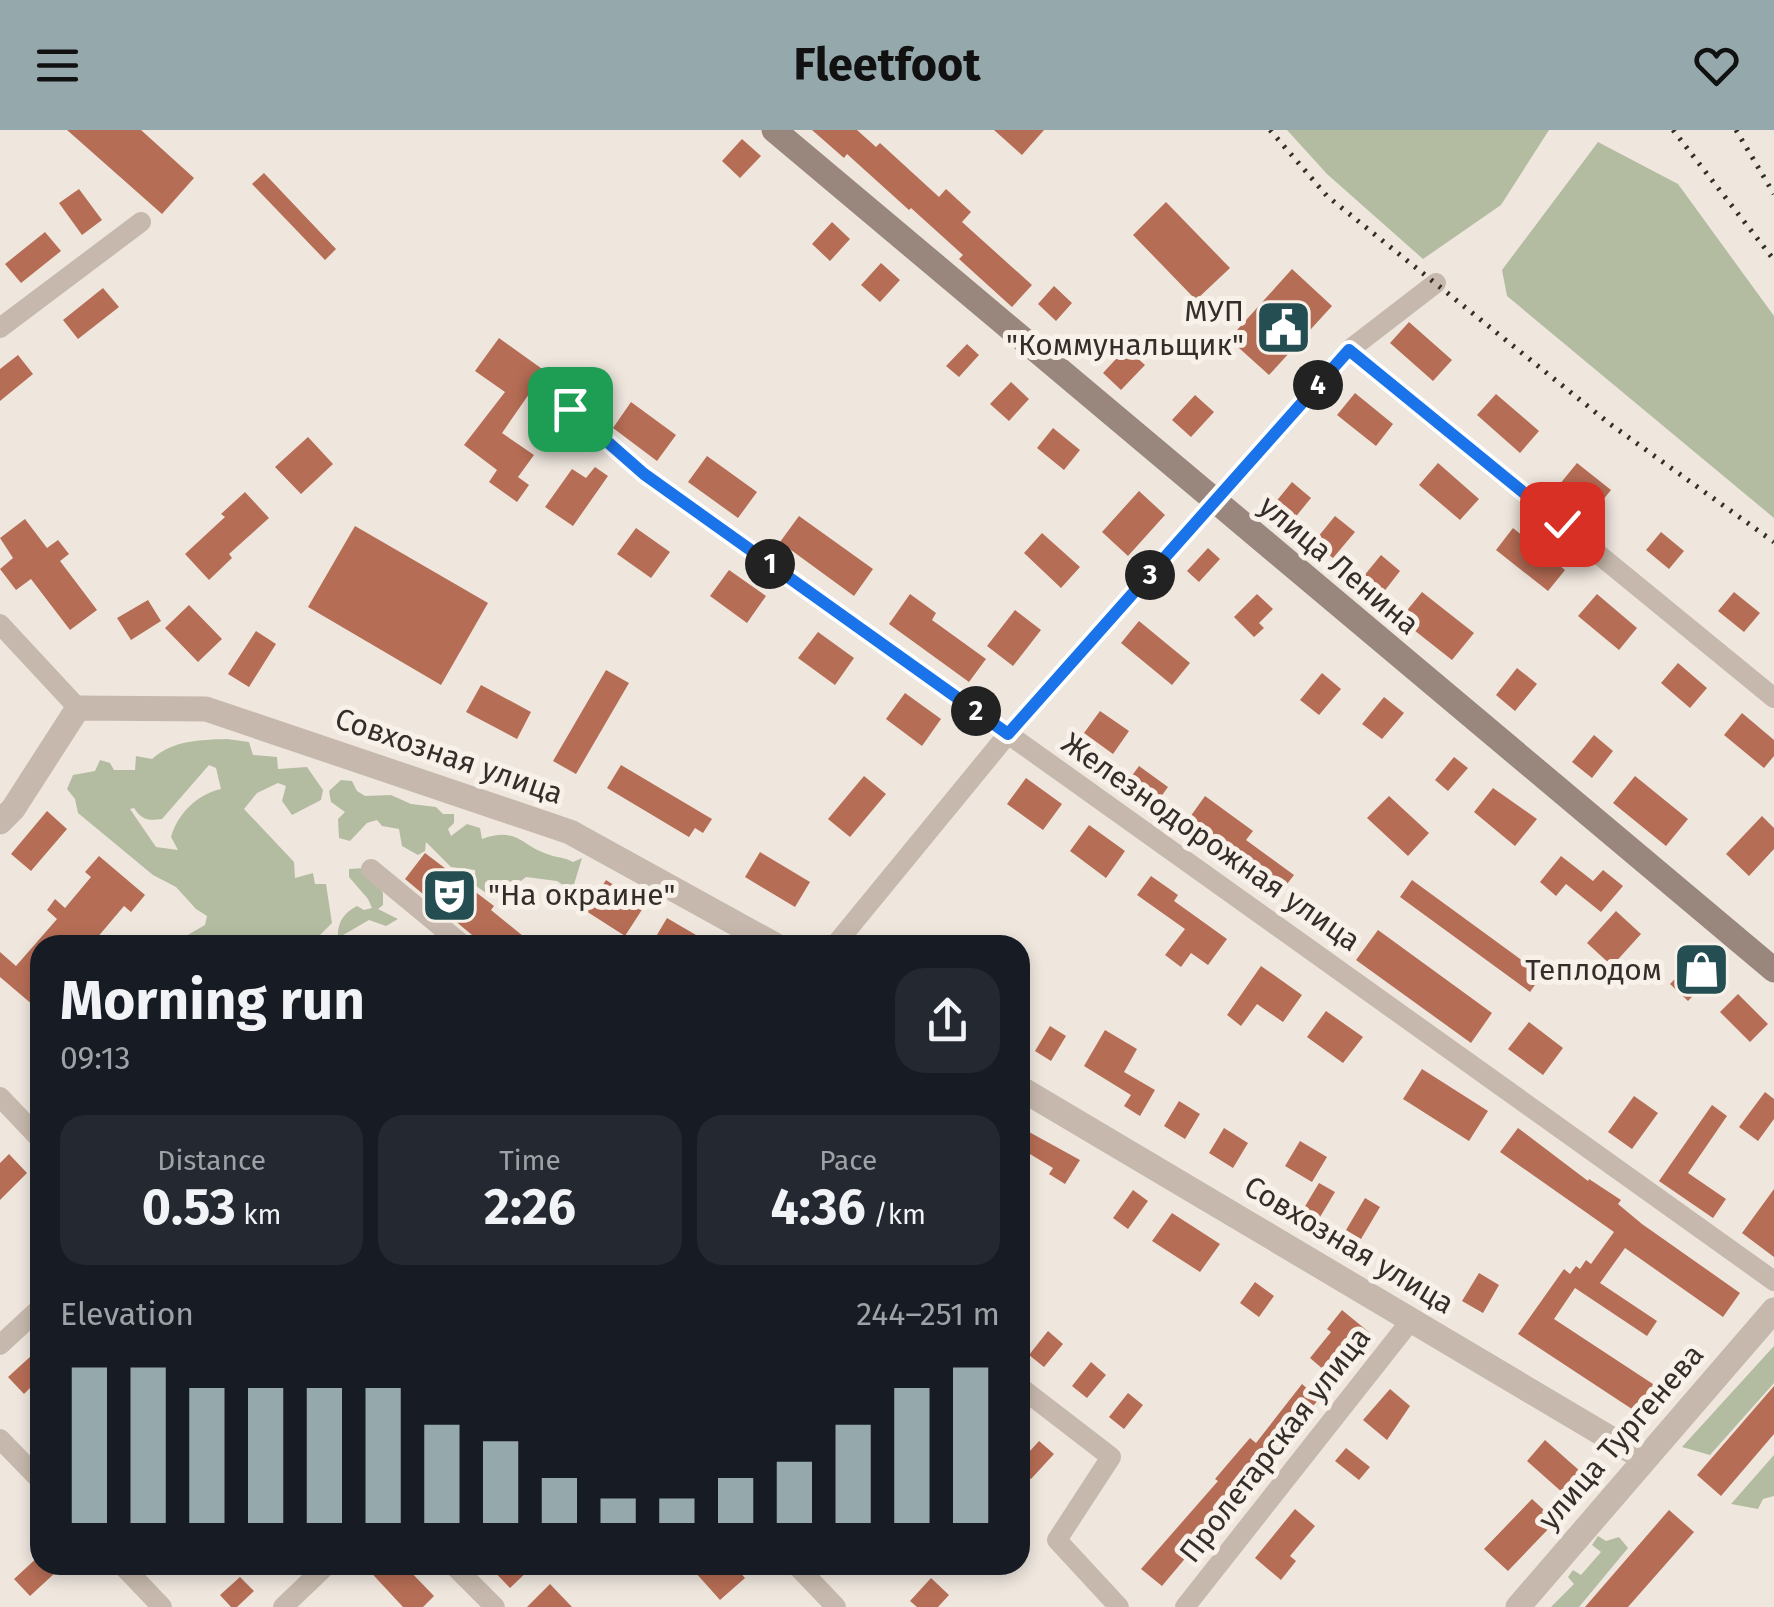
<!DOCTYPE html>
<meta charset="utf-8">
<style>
:root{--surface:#171b24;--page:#242831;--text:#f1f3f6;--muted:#9ea1a6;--accent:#95a9ac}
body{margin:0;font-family:"Fira Sans",sans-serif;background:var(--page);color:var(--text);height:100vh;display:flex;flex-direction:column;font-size:38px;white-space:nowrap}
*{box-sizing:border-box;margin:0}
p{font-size:32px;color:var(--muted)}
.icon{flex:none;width:55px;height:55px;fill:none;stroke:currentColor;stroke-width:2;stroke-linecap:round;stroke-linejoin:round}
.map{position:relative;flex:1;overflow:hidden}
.sheet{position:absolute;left:30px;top:805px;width:1000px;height:640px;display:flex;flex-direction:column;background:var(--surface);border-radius:30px;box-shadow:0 5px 15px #0003}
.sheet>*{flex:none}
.pin{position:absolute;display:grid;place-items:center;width:85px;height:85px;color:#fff;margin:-42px;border-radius:20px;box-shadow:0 5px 15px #0006}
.km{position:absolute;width:50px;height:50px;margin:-25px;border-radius:50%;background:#222;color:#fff;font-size:28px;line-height:50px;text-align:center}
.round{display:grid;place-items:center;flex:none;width:105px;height:105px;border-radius:30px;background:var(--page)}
.overview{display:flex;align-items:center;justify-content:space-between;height:170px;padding:0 30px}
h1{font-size:55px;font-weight:700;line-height:75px}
.figures{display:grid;grid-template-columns:repeat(3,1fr);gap:15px;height:170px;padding:10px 30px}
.figures div{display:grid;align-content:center;border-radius:25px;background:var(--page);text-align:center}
.figures b{font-size:50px;font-weight:700}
.figures small{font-size:28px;font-weight:400}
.figures p{font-size:28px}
.chart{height:280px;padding:20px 30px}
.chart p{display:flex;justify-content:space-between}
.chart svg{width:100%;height:180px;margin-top:10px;stroke:var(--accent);stroke-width:6}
header{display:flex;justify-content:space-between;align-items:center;height:130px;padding:0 30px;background:var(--accent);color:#111;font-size:45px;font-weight:700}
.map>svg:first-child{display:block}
.green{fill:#b3bca0;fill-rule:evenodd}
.building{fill:#b66d55}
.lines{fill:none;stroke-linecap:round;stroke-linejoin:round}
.minor{stroke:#c6b8ac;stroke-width:20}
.tertiary{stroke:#c6b8ac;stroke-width:25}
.secondary{stroke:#99877d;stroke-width:25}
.rail{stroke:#352d2a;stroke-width:5;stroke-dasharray:2.5 8;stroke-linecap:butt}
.route-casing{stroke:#fff;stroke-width:20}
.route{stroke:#1a73e8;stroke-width:12}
.labels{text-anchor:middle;stroke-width:10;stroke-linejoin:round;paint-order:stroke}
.poi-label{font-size:30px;fill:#352d2a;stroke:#f7f1ea;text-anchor:end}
.street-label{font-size:30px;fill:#352d2a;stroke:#f7f1ea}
</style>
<header><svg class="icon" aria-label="menu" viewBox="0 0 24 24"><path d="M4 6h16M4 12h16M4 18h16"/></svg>Fleetfoot<svg class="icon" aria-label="heart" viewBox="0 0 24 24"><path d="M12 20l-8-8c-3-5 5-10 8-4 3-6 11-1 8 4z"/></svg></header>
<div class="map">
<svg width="1774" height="1477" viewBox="0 0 1774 1477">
<rect width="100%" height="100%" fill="#efe7de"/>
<path class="green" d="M 1287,0 L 1549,0 L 1501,75 L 1423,129 L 1327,44 Z
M 1598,12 L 1678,54 L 1774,186 L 1774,388 L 1507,166 L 1502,140 Z
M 227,609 L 249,612 L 253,625 L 277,627 L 278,639 L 307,637 L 323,660 L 321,670 L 292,685 L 282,671 L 286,656 L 278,653 L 257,663 L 244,679 L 294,732 L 295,748 L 313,743 L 315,754 L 326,754 L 332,793 L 310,815 L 188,815 L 186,806 L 205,795 L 207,786 L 196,779 L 176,757 L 153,745 L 78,683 L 75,669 L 67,659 L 73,645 L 95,641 L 100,630 L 110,633 L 114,640 L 135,640 L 136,626 L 152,629 C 173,610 200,610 227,609 ZM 209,635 L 216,638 L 221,659 C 198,664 178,683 171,707 L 178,720 L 156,717 L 130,679 L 134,678 C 142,690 148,691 162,689 Z
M 341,650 L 352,651 L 357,661 L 365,666 L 391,665 L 411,674 L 436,677 L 443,684 L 454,684 L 454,693 L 448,699 L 451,706 L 467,694 L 480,698 L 482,709 C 518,696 522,717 550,725 C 559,728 564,727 573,732 L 582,728 L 572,761 L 557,751 L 526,747 L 509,760 L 486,763 L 476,756 L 475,740 L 451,737 L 426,712 L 425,721 L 418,725 L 402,716 L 399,699 L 382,696 L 377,690 L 367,693 L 350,711 L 339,708 L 338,689 L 345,682 L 331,672 L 329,661 Z
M 366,738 L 383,763 L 383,775 L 378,779 L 398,789 L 386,796 L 369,790 L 338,808 C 337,792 344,783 357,776 L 364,780 L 372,778 L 368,769 L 349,747 L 349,739 Z
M 1774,1216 L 1774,1253 L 1710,1325 L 1682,1317 Z
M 1774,1325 L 1774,1366 L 1763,1369 L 1758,1379 L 1731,1374 Z
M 1598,1406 L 1606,1411 L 1619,1407 L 1628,1418 L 1579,1477 L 1551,1477 L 1574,1454 L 1568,1447 L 1573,1440 L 1581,1445 L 1601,1422 L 1592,1415 Z"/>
<path class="building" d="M 67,0 L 141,0 L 194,48 L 162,84 Z
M 812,0 L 857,0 L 876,17 L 880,13 L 939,67 L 946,59 L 971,82 L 962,92 L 1032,155 L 1012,177 L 959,129 L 963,125 L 911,78 L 909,80 L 847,24 L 844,28 Z
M 994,0 L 1044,0 L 1022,25 Z
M 742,9 L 761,26 L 740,48 L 722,31 Z
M 264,43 L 336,119 L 325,130 L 252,54 Z
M 79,59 L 102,90 L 82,105 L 59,73 Z
M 1166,72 L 1230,138 L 1196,170 L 1133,105 Z
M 832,92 L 850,109 L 830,131 L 812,114 Z
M 45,102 L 61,121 L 21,153 L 5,134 Z
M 881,133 L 900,150 L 880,172 L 861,155 Z
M 1292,139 L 1332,176 L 1269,245 L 1229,209 Z
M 1054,156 L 1072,173 L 1056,191 L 1038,174 Z
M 103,158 L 119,177 L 78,209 L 63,190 Z
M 1409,192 L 1452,230 L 1433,251 L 1390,213 Z
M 499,208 L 545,241 L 502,303 L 534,325 L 518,347 L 529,355 L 517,372 L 489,352 L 497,340 L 464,315 L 505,262 L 475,241 Z
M 967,214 L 979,225 L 959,247 L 946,236 Z
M 1126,218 L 1145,235 L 1121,260 L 1103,243 Z
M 18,225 L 33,244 L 0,271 L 0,239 Z
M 1011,252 L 1029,269 L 1009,291 L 990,274 Z
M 1355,263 L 1393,294 L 1376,316 L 1337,285 Z
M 1496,264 L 1539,301 L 1520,323 L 1477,285 Z
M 1195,265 L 1214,282 L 1191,307 L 1172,290 Z
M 631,272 L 676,305 L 657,331 L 613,298 Z
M 1053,298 L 1080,320 L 1064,340 L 1037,318 Z
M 308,307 L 333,334 L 301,364 L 275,337 Z
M 707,326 L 757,362 L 738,388 L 688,352 Z
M 1438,333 L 1479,369 L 1460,390 L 1419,355 Z
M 1577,333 L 1611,360 L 1592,383 L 1559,355 Z
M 595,337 L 608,346 L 573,396 L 545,377 L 572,339 L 586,348 Z
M 1292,352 L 1311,368 L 1289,395 L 1270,379 Z
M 1139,361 L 1165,385 L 1128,426 L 1102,402 Z
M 245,362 L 269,388 L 229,424 L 232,428 L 209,450 L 185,424 L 225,387 L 221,384 Z
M 799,386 L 873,439 L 854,466 L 780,412 Z
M 1335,386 L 1355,402 L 1333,428 L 1313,413 Z
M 25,389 L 47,418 L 58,410 L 69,424 L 60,431 L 97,480 L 70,500 L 31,449 L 16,460 L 0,439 L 13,428 L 0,408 Z
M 355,396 L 488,473 L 441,555 L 308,477 Z
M 636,398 L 670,422 L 651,448 L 617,424 Z
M 1513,398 L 1565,440 L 1548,461 L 1496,420 Z
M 1661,402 L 1684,421 L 1669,439 L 1646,420 Z
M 1042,403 L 1080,437 L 1061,458 L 1024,423 Z
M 1208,418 L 1220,429 L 1199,452 L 1187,441 Z
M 1381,425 L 1400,441 L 1379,468 L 1359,452 Z
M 729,440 L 766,466 L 747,493 L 710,466 Z
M 1422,462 L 1474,503 L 1452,530 L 1400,489 Z
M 1734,462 L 1760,483 L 1744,502 L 1718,481 Z
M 910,464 L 936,483 L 932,490 L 986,529 L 969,552 L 889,494 Z
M 1257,464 L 1273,479 L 1259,493 L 1264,498 L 1254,507 L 1234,487 Z
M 1597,464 L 1637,498 L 1619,520 L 1578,486 Z
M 148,470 L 161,491 L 131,510 L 117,488 Z
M 189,475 L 222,509 L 198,532 L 165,498 Z
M 1015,480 L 1041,500 L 1013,536 L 987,516 Z
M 1139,491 L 1190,533 L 1172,555 L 1121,513 Z
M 256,501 L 276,514 L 249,557 L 228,544 Z
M 818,502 L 854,528 L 835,555 L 798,528 Z
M 1678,533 L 1707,558 L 1690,578 L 1661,553 Z
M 1517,538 L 1537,554 L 1515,581 L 1496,565 Z
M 606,540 L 629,553 L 576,644 L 553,631 Z
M 1322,543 L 1341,559 L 1319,585 L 1300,570 Z
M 481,555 L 531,582 L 517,609 L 466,582 Z
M 905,563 L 941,589 L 922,616 L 886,589 Z
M 1384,567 L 1404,583 L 1382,609 L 1362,594 Z
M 1100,581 L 1129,601 L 1113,624 L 1084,603 Z
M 1742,583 L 1774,610 L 1774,626 L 1764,638 L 1724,605 Z
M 1594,605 L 1613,621 L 1592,648 L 1572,632 Z
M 1454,627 L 1468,638 L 1448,661 L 1435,650 Z
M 621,635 L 712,689 L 703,703 L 695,698 L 689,707 L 607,658 Z
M 1139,636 L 1168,657 L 1152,679 L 1123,658 Z
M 864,646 L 886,664 L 850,707 L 828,689 Z
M 1635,646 L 1688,689 L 1666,716 L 1613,673 Z
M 1026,648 L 1062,674 L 1043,700 L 1007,674 Z
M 1493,658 L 1537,689 L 1515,716 L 1474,682 Z
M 1205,666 L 1253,701 L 1246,710 L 1294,745 L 1277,767 L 1180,701 Z
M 1389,666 L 1429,703 L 1408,726 L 1367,688 Z
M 47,681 L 67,699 L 31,741 L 11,724 Z
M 1762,686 L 1774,698 L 1774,719 L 1749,746 L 1726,724 Z
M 1089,695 L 1125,721 L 1106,748 L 1070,721 Z
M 760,722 L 810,752 L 795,777 L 745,747 Z
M 425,723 L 454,745 L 457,741 L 468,750 L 465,754 L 494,776 L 491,780 L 534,815 L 484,815 L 405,749 Z
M 99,726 L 145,765 L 131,782 L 124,776 L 91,815 L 40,815 L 40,881 L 0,847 L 0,822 L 16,836 L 57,789 L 47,780 L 55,769 L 65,778 L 91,747 L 85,742 Z
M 1561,726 L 1593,751 L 1603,740 L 1623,756 L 1601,782 L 1566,754 L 1556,766 L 1540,752 Z
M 1151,746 L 1178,765 L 1174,771 L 1227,809 L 1208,835 L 1191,823 L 1181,837 L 1165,825 L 1185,799 L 1137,765 Z
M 606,750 L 645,775 L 625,806 L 586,781 Z
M 1412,750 L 1542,845 L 1530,862 L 1400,767 Z
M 1616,781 L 1641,804 L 1612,836 L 1587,813 Z
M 667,788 L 696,805 L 691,815 L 651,815 Z
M 1378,800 L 1492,883 L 1471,913 L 1356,830 Z
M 1700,823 L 1718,840 L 1688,871 L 1670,854 Z
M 1261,836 L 1302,865 L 1283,892 L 1257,874 L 1241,896 L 1227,885 Z
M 1738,864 L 1768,894 L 1750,912 L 1720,882 Z
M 1326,881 L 1363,907 L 1343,933 L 1307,907 Z
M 1529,892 L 1563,918 L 1543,945 L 1508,919 Z
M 1050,896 L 1066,906 L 1051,931 L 1035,921 Z
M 1105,900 L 1137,919 L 1124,942 L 1155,960 L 1140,986 L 1124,976 L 1131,965 L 1084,936 Z
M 1422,939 L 1488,981 L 1469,1011 L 1403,969 Z
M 1765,962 L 1774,969 L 1774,989 L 1758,1011 L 1739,997 Z
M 1634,966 L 1658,983 L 1632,1019 L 1608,1002 Z
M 1179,971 L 1200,984 L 1185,1009 L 1164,996 Z
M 1712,975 L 1727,986 L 1688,1043 L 1726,1069 L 1713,1088 L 1659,1051 Z
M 1020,997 L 1080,1030 L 1065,1054 L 1049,1044 L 1053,1038 L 1020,1018 Z
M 1224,998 L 1248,1013 L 1233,1038 L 1209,1023 Z
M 1518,998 L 1588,1051 L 1589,1049 L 1621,1070 L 1618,1074 L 1642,1094 L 1740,1163 L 1723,1187 L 1625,1118 L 1600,1153 L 1657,1191 L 1647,1206 L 1575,1158 L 1554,1189 L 1659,1258 L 1641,1285 L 1518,1204 L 1564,1139 L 1570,1144 L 1576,1136 L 1580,1139 L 1586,1130 L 1591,1134 L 1614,1102 L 1500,1022 Z
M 1300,1011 L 1327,1027 L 1312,1052 L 1285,1036 Z
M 9,1024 L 27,1043 L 0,1070 L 0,1033 Z
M 1319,1053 L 1335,1062 L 1320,1087 L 1304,1078 Z
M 1774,1059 L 1774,1127 L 1742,1103 Z
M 1133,1060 L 1148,1071 L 1128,1099 L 1113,1088 Z
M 1365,1068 L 1380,1077 L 1361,1109 L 1346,1100 Z
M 1172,1083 L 1220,1114 L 1200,1142 L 1152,1111 Z
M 1479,1143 L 1499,1155 L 1483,1183 L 1462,1171 Z
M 1255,1152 L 1274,1166 L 1259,1187 L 1240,1173 Z
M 1342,1180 L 1370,1203 L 1331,1246 L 1310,1228 L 1331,1202 L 1327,1199 Z
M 1048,1201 L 1063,1214 L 1044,1237 L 1029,1225 Z
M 31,1226 L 40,1236 L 40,1248 L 24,1264 L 8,1247 Z
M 1091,1232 L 1106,1245 L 1087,1268 L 1072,1256 Z
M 1302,1254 L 1319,1269 L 1162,1456 L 1141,1439 L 1218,1351 L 1215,1349 L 1226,1336 L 1250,1308 L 1256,1313 Z
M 1774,1256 L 1774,1304 L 1721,1366 L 1697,1345 Z
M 1390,1259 L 1410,1276 L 1387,1310 L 1363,1290 Z
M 1128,1263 L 1143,1275 L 1124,1299 L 1109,1287 Z
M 1545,1310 L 1590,1350 L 1572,1371 L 1527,1331 Z
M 1039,1311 L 1054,1324 L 1031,1349 L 1020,1338 L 1020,1332 Z
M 1346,1318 L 1370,1337 L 1359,1350 L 1335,1331 Z
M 1532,1369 L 1556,1391 L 1508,1441 L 1484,1419 Z
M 1295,1379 L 1315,1396 L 1290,1426 L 1296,1431 L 1281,1450 L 1255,1428 Z
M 1669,1380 L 1694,1402 L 1628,1477 L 1585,1477 Z
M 40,1425 L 40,1435 L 49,1435 L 56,1442 L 30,1466 L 14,1449 Z
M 364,1435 L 404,1435 L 434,1466 L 423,1477 L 403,1477 Z
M 488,1435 L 534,1435 L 510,1458 Z
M 702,1435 L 733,1435 L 745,1448 L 720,1470 L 695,1442 Z
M 240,1447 L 254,1461 L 237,1477 L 231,1477 L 220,1465 Z
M 931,1448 L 949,1465 L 938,1477 L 917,1477 L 910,1471 Z
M 550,1454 L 572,1477 L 527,1477 Z"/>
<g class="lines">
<path class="minor" d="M 0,198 L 141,92
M 1349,220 L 1774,568
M 570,279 L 644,344 L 1774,1151
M 0,494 L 78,578
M 371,739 L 463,815
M 835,815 L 1008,604 L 1349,220 L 1436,153
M 0,967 L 40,1009
M 0,1215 L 40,1178
M 1020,1257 L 1111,1327 L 1057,1410 L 1119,1477
M 0,1309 L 40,1350
M 122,1435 L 162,1477
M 453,1435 L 495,1477
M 796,1435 L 836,1477
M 283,1477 L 327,1435
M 1185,1477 L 1412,1189"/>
<path class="tertiary" d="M 0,692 L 13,679 L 78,578 L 206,579 L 570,702 L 775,815
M 1020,958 L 1645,1329
M 1518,1477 L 1774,1180"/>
<path class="secondary" d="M 774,0 L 1774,840"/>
<path class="rail" d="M 1270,0 L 1327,66 L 1610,294 L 1774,412
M 1673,0 L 1774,130
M 1736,0 L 1774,64"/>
</g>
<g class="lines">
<defs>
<path id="route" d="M 570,279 L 644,344 L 1008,604 L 1349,220 L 1562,394"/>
</defs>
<use href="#route" class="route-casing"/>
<use href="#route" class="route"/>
</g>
<defs>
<symbol id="civic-square" viewBox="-11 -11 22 22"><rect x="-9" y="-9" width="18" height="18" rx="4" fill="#244e51" stroke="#f7f1ea"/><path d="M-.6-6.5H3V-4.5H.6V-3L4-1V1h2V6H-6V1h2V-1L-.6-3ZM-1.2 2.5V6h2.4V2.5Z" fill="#fff"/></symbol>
<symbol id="theatre-square" viewBox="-11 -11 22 22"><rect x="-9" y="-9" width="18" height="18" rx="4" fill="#244e51" stroke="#f7f1ea"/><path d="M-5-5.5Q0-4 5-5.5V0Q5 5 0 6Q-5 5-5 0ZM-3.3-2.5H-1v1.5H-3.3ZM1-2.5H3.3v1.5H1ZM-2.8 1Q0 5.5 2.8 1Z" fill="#fff"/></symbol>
<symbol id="shop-square" viewBox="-11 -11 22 22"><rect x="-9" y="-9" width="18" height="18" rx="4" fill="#244e51" stroke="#f7f1ea"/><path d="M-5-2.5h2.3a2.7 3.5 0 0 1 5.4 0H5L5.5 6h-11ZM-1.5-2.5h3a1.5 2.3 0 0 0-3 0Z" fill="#fff"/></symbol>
</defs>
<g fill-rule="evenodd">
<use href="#civic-square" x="1252" y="166" width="63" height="63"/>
<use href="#theatre-square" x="418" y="734" width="63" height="63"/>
<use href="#shop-square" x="1670" y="808" width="63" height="63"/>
</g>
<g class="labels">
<g class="poi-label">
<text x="1244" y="191">МУП<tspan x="1244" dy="34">"Коммунальщик"</tspan></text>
<text x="488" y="775" text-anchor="start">"На окраине"</text>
<text x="1662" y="850">Теплодом</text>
</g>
<g class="street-label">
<text transform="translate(1339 435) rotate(40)" y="10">улица Ленина</text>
<text transform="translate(449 626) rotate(19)" y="10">Совхозная улица</text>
<text transform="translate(1211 712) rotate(35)" y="10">Железнодорожная улица</text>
<text transform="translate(1349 1115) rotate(31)" y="10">Совхозная улица</text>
<text transform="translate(1621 1307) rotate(-49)" y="10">улица Тургенева</text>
<text transform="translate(1275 1315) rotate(-52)" y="10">Пролетарская улица</text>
</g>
</g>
</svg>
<div class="pin" style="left:570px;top:279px;background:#1e9e55"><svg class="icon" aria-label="arrive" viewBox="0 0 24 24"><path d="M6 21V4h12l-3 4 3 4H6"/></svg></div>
<div class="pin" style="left:1562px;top:394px;background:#d93025"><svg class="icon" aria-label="check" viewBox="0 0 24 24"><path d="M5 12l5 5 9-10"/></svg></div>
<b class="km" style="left:770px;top:434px">1</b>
<b class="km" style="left:976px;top:581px">2</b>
<b class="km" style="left:1150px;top:445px">3</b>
<b class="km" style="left:1318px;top:255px">4</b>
<section class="sheet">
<div class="overview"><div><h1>Morning run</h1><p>09:13</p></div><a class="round"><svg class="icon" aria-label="share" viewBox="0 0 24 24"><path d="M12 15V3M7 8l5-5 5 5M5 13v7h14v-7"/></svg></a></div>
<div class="figures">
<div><p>Distance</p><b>0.53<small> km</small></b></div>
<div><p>Time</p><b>2:26</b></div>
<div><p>Pace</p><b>4:36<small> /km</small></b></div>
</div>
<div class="chart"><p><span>Elevation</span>244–251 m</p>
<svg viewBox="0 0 160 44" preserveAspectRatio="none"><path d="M5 44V6M15 44V6M25 44V11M35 44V11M45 44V11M55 44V11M65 44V20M75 44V24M85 44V33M95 44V38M105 44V38M115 44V33M125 44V29M135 44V20M145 44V11M155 44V6"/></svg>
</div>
</section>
</div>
